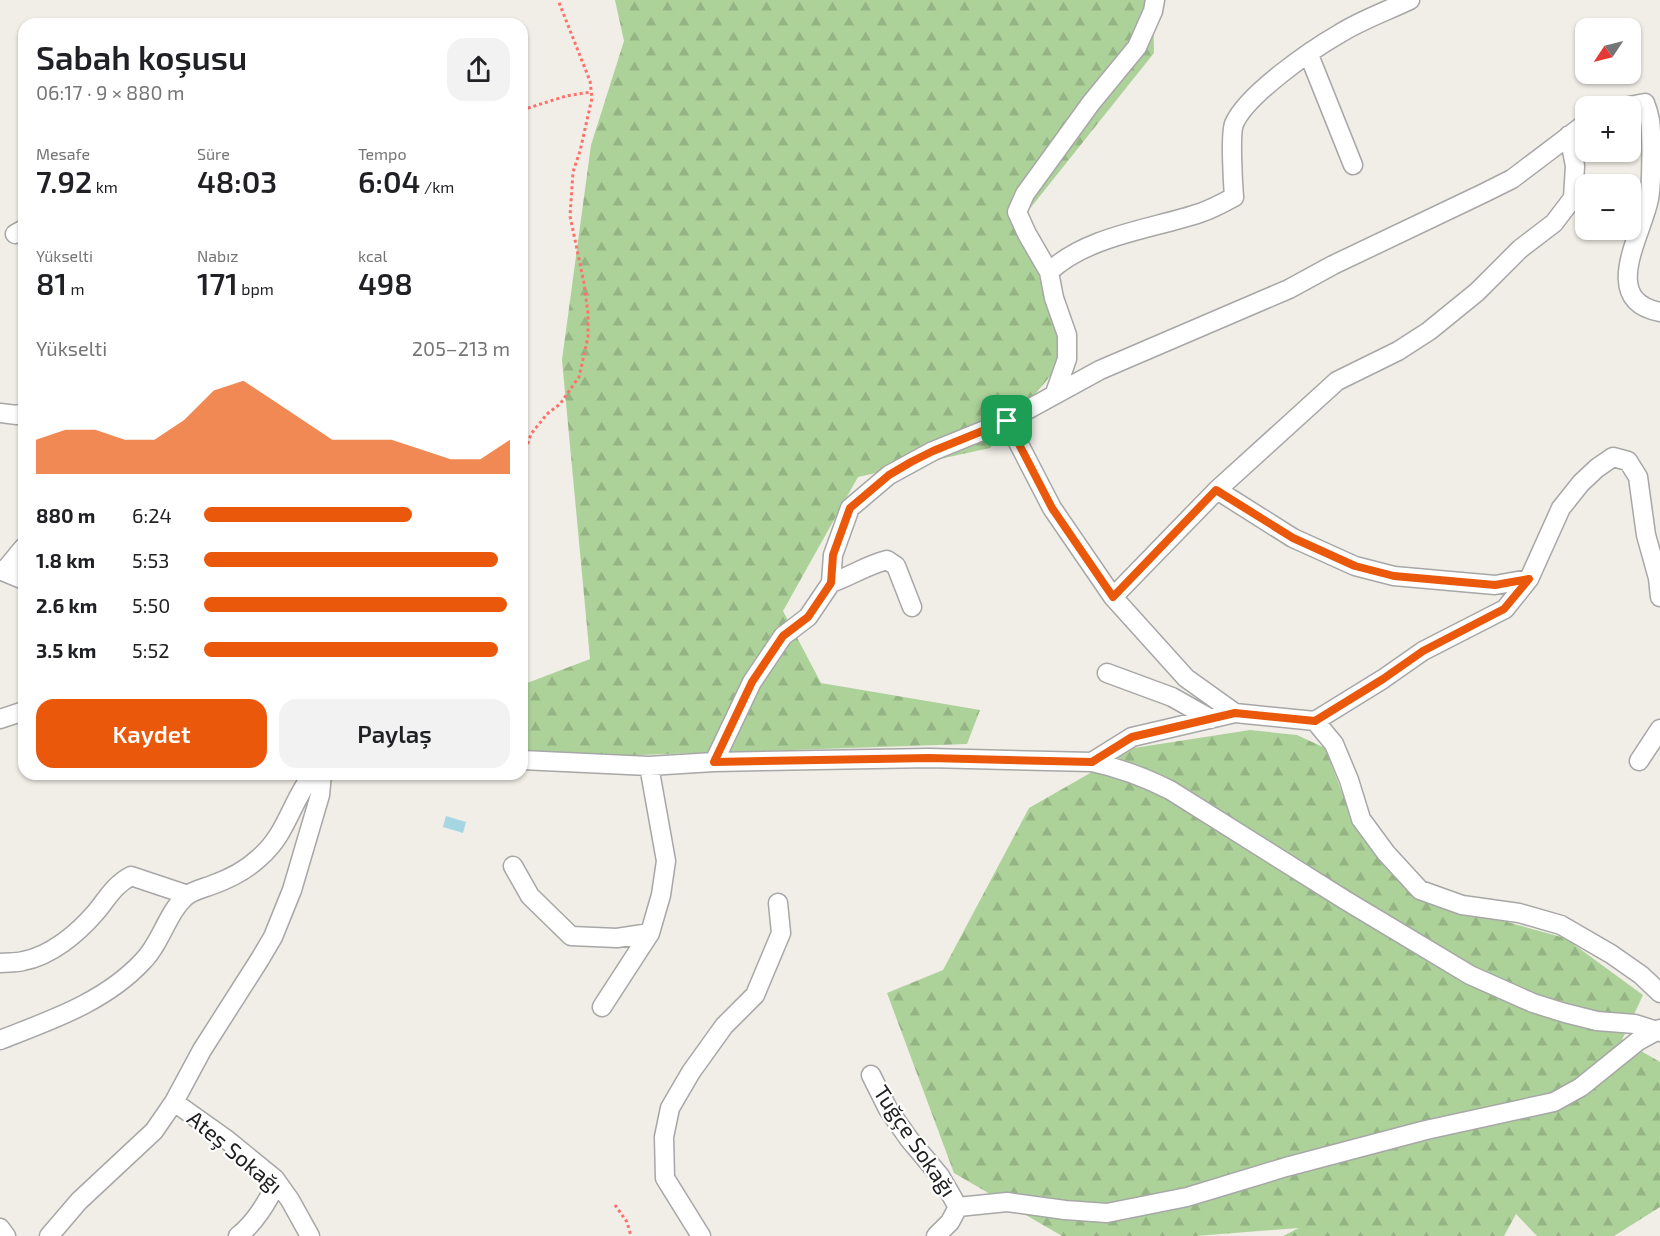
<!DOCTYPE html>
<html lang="tr">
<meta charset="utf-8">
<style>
:root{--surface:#fff;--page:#f2f2f2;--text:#202124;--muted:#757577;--accent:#ea580c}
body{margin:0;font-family:"Exo 2",sans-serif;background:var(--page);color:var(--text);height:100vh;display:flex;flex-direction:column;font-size:22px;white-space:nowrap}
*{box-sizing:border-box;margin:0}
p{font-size:20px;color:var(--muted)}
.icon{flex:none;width:33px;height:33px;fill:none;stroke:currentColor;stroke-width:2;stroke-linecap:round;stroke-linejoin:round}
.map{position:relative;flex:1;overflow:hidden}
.drawer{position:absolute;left:18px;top:18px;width:510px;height:762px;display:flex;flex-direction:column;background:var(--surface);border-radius:18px;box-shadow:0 2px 4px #0004}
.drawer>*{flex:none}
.needle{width:39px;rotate:235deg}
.fabs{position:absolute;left:1575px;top:18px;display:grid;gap:12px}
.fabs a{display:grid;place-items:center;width:66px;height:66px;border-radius:12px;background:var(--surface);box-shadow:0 2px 4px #0004;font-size:30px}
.pin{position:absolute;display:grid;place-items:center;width:51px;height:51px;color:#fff;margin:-26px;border-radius:12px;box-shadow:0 3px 9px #0006}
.round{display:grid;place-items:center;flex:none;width:63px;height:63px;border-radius:18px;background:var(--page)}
.headline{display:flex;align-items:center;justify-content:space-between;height:102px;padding:0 18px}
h1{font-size:33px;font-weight:600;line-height:45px}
.stats{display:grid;grid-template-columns:repeat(3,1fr);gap:9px;height:102px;padding:6px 18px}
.stats div{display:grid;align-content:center}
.stats b{font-size:30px;font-weight:600}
.stats small{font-size:16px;font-weight:400}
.stats p{font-size:16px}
.chart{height:168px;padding:12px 18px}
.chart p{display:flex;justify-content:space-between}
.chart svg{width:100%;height:108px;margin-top:6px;fill:var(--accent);opacity:.7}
.button{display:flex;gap:12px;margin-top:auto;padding:12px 18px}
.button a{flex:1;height:69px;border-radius:18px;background:var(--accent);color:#fff;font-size:24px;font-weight:600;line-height:69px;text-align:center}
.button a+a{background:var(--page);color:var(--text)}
ul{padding:0 18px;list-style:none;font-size:20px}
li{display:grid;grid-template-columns:96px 72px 1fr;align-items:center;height:45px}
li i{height:15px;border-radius:8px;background:var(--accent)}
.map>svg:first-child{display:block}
.forest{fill:url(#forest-firs)}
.water{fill:#a5d6e1}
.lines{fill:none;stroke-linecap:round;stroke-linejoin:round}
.minor-casing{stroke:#a7a7a7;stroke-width:21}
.path{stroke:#ff716a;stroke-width:3;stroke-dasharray:3 3;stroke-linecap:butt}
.minor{stroke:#fff;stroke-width:18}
.route-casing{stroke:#fff;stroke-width:12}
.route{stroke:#ea580c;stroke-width:8}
.labels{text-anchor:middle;stroke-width:4.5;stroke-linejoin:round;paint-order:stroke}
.street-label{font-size:22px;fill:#202020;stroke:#fff}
</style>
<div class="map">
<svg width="1660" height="1236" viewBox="0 0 1660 1236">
<defs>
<pattern id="forest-firs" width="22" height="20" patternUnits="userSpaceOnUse" patternTransform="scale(1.5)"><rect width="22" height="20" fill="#add299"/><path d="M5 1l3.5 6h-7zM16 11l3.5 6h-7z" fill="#95b484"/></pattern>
</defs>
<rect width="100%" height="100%" fill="#f1ede7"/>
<path class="forest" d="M 615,0 L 1153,0 L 1154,53 L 1016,226 L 1073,349 L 990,448 L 858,477 L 783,611 L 821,683 L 980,710 L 967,744 L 522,759 L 522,685 L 590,659 L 562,360 L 591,145 L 624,41 Z
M 1250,730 L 1297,735 L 1325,748 L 1354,824 L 1417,897 L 1565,938 L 1643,995 L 1622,1040 L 1660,1062 L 1660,1207 L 1614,1236 L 1537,1236 L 1516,1214 L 1504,1236 L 1283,1236 L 1299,1228 L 1196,1236 L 1062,1236 L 954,1173 L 887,993 L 943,970 L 1029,808 L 1134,748 Z"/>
<path class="water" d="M 446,816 L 466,822 L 463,833 L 443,827 Z"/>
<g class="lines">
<defs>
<path id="minor" d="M 1309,55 L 1353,165
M 1629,106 L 1645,103 C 1647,108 1649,115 1650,120 C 1652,135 1652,184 1649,199 C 1642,235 1599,300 1660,312
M 15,234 L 24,229
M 1049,272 C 1086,236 1152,229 1200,213 C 1212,209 1223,203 1234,197 C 1233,184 1230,134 1234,124 C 1246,95 1311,50 1339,34 C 1361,20 1387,11 1410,0
M 1055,393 L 1067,359 L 1067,335 L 1054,298 L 1049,272 L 1027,234 L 1017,212 L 1025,194 L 1091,103 L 1137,47 L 1153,11 L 1155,0
M 0,413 L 17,415 L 24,413
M 1007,421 L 1052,508 L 1113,597 L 1186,678 L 1235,713
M 0,570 L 24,580
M 4,571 L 24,547
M 1529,579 L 1495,585 L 1394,576 L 1355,566 L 1293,538 L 1217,490 L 1337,381 L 1398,351 L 1429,331 L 1477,292 L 1520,249 L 1554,223 L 1573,198 L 1575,166 L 1569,135
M 831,583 C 851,576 867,565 887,560 L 896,566 L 912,607
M 1113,597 L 1217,490
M 1107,673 L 1172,697 L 1211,719
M 0,719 L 24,711
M 1315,721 L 1334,744 L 1349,780 L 1361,819 L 1386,853 L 1420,890 L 1462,905 L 1519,913 L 1561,925 L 1611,954 L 1641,975 L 1660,993
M 522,760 L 649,766 L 714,762 L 929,758 L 1092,762 C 1120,768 1144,777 1170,790 L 1345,900 L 1470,975 L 1533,1003 L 1565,1013 L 1597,1021 L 1635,1024 L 1660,1032
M 1639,761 L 1660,729
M 714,762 L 752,682 L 783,636 L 808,617 L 831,583 L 833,555 L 850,508 L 889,475 L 933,451 L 1007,421 L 1100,370 L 1289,289 L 1333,265 L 1484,193 L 1512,179 L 1586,123
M 1092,762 L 1132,737 L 1235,713 L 1315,721 L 1383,679 L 1423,651 L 1505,609 L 1529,579 L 1561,508 L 1581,483 L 1597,468 L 1613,457 L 1628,461 L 1638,477 L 1646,535 L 1658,578 L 1660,597
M 513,866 L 530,896 L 571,936 L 617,938 L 650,933
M 0,963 C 8,962 16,963 23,961 C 51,956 78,933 96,912 C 107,899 114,885 131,876 L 188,895
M 602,1007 L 650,933 L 661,895 L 666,861 L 649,766
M 0,1040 C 51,1020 105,1002 143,961 C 161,943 167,913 186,896 C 192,891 204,888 212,885 C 229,879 245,871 259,858 C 288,833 291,801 313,774
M 871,1075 L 888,1109 L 909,1139 L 940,1176 L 958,1207
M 174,1102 L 226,1139 L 275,1179 L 290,1200 L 310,1236
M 958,1207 L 1007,1202 L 1065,1210 L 1107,1213 L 1187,1197 L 1286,1167 L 1426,1130 L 1554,1102 L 1581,1087 L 1638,1041 L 1660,1029
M 0,1228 L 6,1236
M 49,1236 L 79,1201 L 154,1131 L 174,1102 L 202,1050 L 260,959 L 273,937 L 292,890 L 320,795 L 322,774
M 238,1236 C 255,1223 267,1202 277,1183
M 701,1236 L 665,1178 L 664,1137 L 670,1108 L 691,1072 L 724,1026 L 755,995 L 781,933 L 778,903
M 936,1236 L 950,1222 L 958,1207"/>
</defs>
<use href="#minor" class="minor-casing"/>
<path class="path" d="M 522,110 L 566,96 L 591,92
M 522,461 L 531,434 L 547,414 L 560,404 L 579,377 L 588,337 L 588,313 L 584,283 L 570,216 L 573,172 L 580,151 L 592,98 L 590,81 L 558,0
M 615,1205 L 627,1222 L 631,1236"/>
<use href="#minor" class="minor"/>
</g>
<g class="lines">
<defs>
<path id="route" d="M 1007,421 L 1052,508 L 1113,597 L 1216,490 L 1293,538 L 1355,566 L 1394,576 L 1495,585 L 1529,579 L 1504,609 L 1423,651 L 1383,679 L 1315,721 L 1235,713 L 1132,737 L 1092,762 L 929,758 L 714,762 L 752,682 L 783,636 L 808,617 L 831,583 L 833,555 L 850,508 L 889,475 L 911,462 L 933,451 Z"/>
</defs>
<use href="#route" class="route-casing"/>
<use href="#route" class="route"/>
</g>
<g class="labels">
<g class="street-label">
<text transform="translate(915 1141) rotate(56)" y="8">Tuğçe Sokağı</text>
<text transform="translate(235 1152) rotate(40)" y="8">Ateş Sokağı</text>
</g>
</g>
</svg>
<div class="fabs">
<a><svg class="needle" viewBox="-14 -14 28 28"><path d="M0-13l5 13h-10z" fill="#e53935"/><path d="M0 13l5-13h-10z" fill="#757577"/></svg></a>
<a>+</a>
<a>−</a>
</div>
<div class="pin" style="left:1007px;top:421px;background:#1e9e55"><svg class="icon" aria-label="arrive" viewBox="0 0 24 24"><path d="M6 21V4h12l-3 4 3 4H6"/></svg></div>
<section class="drawer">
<div class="headline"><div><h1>Sabah koşusu</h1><p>06:17 · 9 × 880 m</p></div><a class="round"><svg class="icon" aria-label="share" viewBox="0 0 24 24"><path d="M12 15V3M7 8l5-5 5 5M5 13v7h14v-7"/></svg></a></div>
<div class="stats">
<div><p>Mesafe</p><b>7.92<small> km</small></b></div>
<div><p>Süre</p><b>48:03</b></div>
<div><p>Tempo</p><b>6:04<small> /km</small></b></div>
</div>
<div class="stats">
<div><p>Yükselti</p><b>81<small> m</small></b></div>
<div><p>Nabız</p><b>171<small> bpm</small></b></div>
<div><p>kcal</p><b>498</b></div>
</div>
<div class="chart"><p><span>Yükselti</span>205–213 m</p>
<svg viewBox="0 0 160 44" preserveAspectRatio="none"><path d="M0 44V30L10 26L20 26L30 30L40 30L50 22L60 10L70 6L80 14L90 22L100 30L110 30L120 30L130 34L140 38L150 38L160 30V44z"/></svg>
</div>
<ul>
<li><b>880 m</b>6:24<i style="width:68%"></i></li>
<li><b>1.8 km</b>5:53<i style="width:96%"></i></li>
<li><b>2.6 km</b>5:50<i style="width:99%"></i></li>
<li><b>3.5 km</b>5:52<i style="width:96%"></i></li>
</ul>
<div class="button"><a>Kaydet</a><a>Paylaş</a></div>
</section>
</div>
